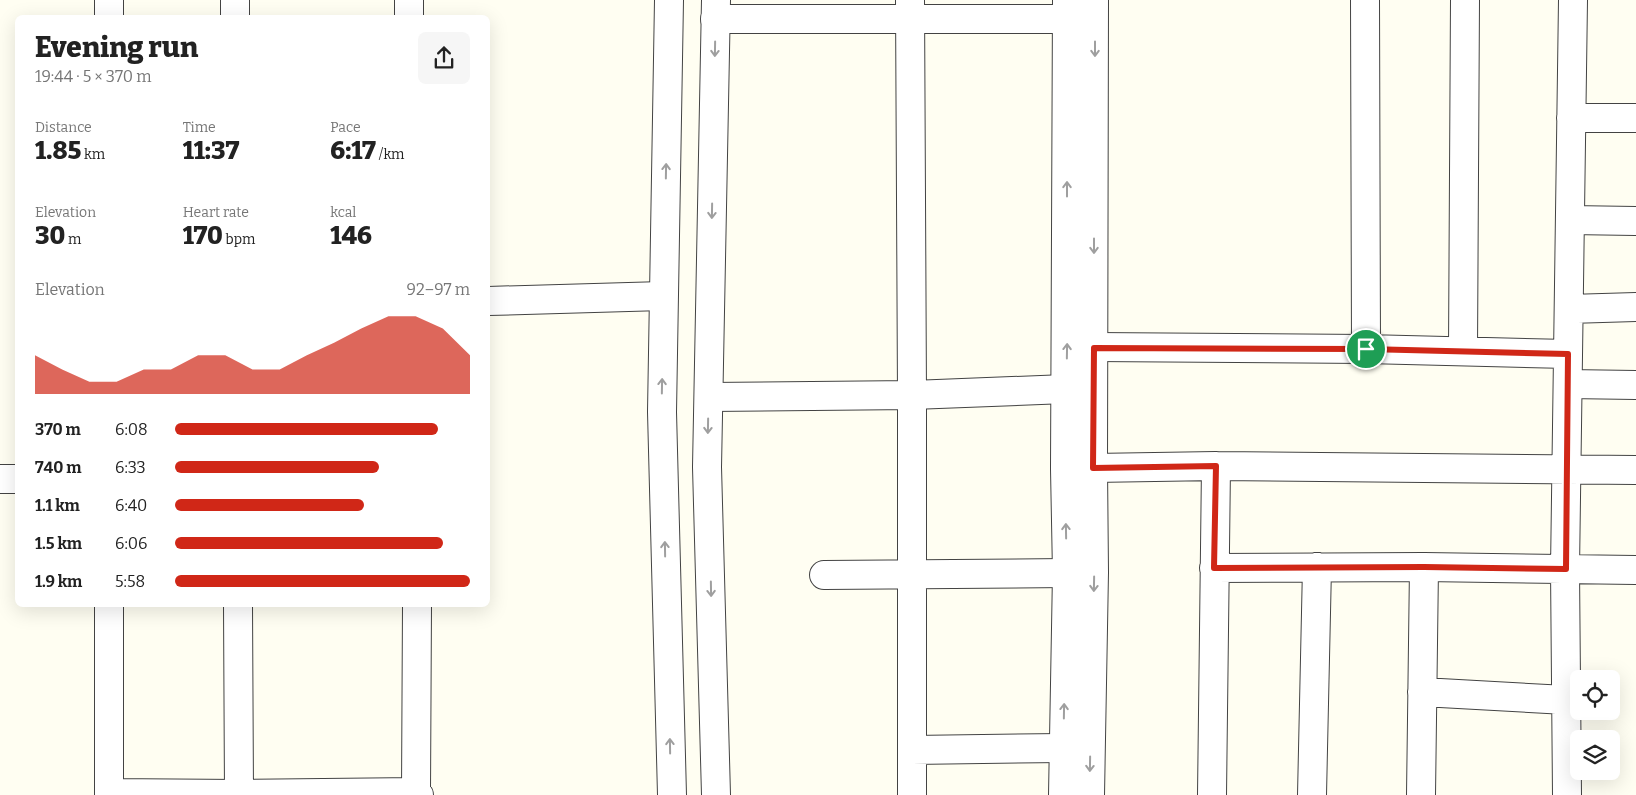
<!DOCTYPE html>
<meta charset="utf-8">
<style>
:root{--surface:#fff;--page:#f6f6f6;--text:#222;--muted:#767676;--accent:#d02717}
body{margin:0;font-family:Bitter,serif;background:var(--page);color:var(--text);height:100vh;display:flex;flex-direction:column;font-size:19px;white-space:nowrap}
*{box-sizing:border-box;margin:0}
p{font-size:16px;color:var(--muted)}
.icon{flex:none;width:28px;height:28px;fill:none;stroke:currentColor;stroke-width:2;stroke-linecap:round;stroke-linejoin:round}
.map{position:relative;flex:1;overflow:hidden}
.details{position:absolute;left:15px;top:15px;width:475px;height:592px;display:flex;flex-direction:column;background:var(--surface);border-radius:8px;box-shadow:0 5px 20px #0002}
.details>*{flex:none}
.buttons{position:absolute;left:1570px;top:670px;display:grid;gap:10px}
.buttons a{display:grid;place-items:center;width:50px;height:50px;border-radius:8px;background:var(--surface);box-shadow:0 5px 20px #0002;font-size:25px}
.pin{position:absolute;display:grid;place-items:center;width:42px;height:42px;color:#fff;margin:-21px;border:2px solid #fff;border-radius:50%;box-shadow:0 1px 5px #0007}
.round{display:grid;place-items:center;flex:none;width:52px;height:52px;border-radius:8px;background:var(--page)}
.summary{display:flex;align-items:center;justify-content:space-between;height:85px;padding:0 20px}
h1{font-size:28px;font-weight:800;line-height:38px}
.stats{display:grid;grid-template-columns:repeat(3,1fr);gap:8px;height:85px;padding:5px 20px}
.stats div{display:grid;align-content:center}
.stats b{font-size:25px;font-weight:800}
.stats small{font-size:14px;font-weight:400}
.stats p{font-size:14px}
.chart{height:140px;padding:10px 20px}
.chart p{display:flex;justify-content:space-between}
.chart svg{width:100%;height:90px;margin-top:5px;fill:var(--accent);opacity:.7}
ul{padding:0 20px;list-style:none;font-size:16px}
li{display:grid;grid-template-columns:80px 60px 1fr;align-items:center;height:38px}
li i{height:12px;border-radius:6px;background:var(--accent)}
.map>svg:first-child{display:block}
.lines{fill:none;stroke-linecap:round;stroke-linejoin:round}
.minor-casing{stroke:#434343;stroke-width:30}
.tertiary-casing{stroke:#434343;stroke-width:30}
.minor{stroke:#fff;stroke-width:28}
.tertiary{stroke:#fff;stroke-width:28}
.oneway{stroke:#9f9f9f}
.route-casing{stroke:#fff;stroke-width:10}
.route{stroke:#d02717;stroke-width:6}
</style>
<div class="map">
<svg width="1636" height="795" viewBox="0 0 1636 795">
<rect width="100%" height="100%" fill="#fffef2"/>
<g class="lines">
<defs>
<path id="minor" d="M 109,0 L 109,18
M 235,0 L 235,18
M 409,0 L 409,18
M 910,0 L 912,395 L 912,795
M 1365,0 L 1366,349
M 715,19 L 1068,19
M 1571,118 L 1636,118
M 1570,220 L 1636,221
M 488,301 L 663,296
M 1569,309 L 1636,307
M 1094,347 L 1366,349 L 1568,354
M 1463,351 L 1465,0
M 1568,384 L 1636,385
M 709,397 L 912,395 L 1066,389
M 1093,468 L 1216,466 L 1636,470
M 0,479 L 18,479
M 1424,567 L 1636,570
M 1214,568 L 1424,567 L 1421,795
M 824,575 L 1067,573
M 238,605 L 239,794
M 417,605 L 416,792 L 419,795
M 1422,692 L 1566,700
M 912,750 L 1063,748
M 109,793 L 239,794 L 416,792
M 109,795 L 109,605
M 1212,795 L 1216,466
M 1312,795 L 1317,567
M 1567,795 L 1565,569 L 1573,0"/>
<path id="tertiary" d="M 669,0 L 662,412 L 672,795
M 716,0 L 707,467 L 716,795
M 1063,795 L 1067,573 L 1065,469 L 1067,0
M 1090,795 L 1094,572 L 1093,468 L 1094,0"/>
</defs>
<use href="#minor" class="minor-casing"/>
<use href="#tertiary" class="tertiary-casing"/>
<use href="#minor" class="minor"/>
<use href="#tertiary" class="tertiary"/>
</g>
<defs><path id="oneway-shaft" d="M-6 0H5M1.5-3L5.5 0L1.5 3" fill="none" stroke-width="1.6" stroke-linecap="round" stroke-linejoin="round" transform="scale(1.25)"/></defs>
<g class="oneway">
<use href="#oneway-shaft" transform="translate(715 49) rotate(91)"/>
<use href="#oneway-shaft" transform="translate(1095 49) rotate(90)"/>
<use href="#oneway-shaft" transform="translate(666 171) rotate(-89)"/>
<use href="#oneway-shaft" transform="translate(1067 189) rotate(-90)"/>
<use href="#oneway-shaft" transform="translate(712 211) rotate(91)"/>
<use href="#oneway-shaft" transform="translate(1094 246) rotate(90)"/>
<use href="#oneway-shaft" transform="translate(1067 351) rotate(-89)"/>
<use href="#oneway-shaft" transform="translate(662 386) rotate(-89)"/>
<use href="#oneway-shaft" transform="translate(708 426) rotate(91)"/>
<use href="#oneway-shaft" transform="translate(1066 531) rotate(-91)"/>
<use href="#oneway-shaft" transform="translate(665 549) rotate(-91)"/>
<use href="#oneway-shaft" transform="translate(1094 584) rotate(91)"/>
<use href="#oneway-shaft" transform="translate(711 589) rotate(89)"/>
<use href="#oneway-shaft" transform="translate(1064 711) rotate(-89)"/>
<use href="#oneway-shaft" transform="translate(670 746) rotate(-91)"/>
<use href="#oneway-shaft" transform="translate(1090 764) rotate(91)"/>
</g>
<g class="lines">
<defs>
<path id="route" d="M 1094,348 L 1366,349 L 1568,354 L 1566,569 L 1424,567 L 1214,568 L 1216,466 L 1093,468 Z"/>
</defs>
<use href="#route" class="route-casing"/>
<use href="#route" class="route"/>
</g>
</svg>
<div class="buttons">
<a><svg class="icon" aria-label="locate" viewBox="0 0 24 24"><circle cx="12" cy="12" r="6"/><path d="M12 2v4M12 18v4M2 12h4M18 12h4"/></svg></a>
<a><svg class="icon" aria-label="layers" viewBox="0 0 24 24"><path d="M12 4l9 5-9 5-9-5zM3 14l9 5 9-5"/></svg></a>
</div>
<div class="pin" style="left:1366px;top:349px;background:#1e9e55"><svg class="icon" aria-label="arrive" viewBox="0 0 24 24"><path d="M6 21V4h12l-3 4 3 4H6"/></svg></div>
<section class="details">
<div class="summary"><div><h1>Evening run</h1><p>19:44 · 5 × 370 m</p></div><a class="round"><svg class="icon" aria-label="share" viewBox="0 0 24 24"><path d="M12 15V3M7 8l5-5 5 5M5 13v7h14v-7"/></svg></a></div>
<div class="stats">
<div><p>Distance</p><b>1.85<small> km</small></b></div>
<div><p>Time</p><b>11:37</b></div>
<div><p>Pace</p><b>6:17<small> /km</small></b></div>
</div>
<div class="stats">
<div><p>Elevation</p><b>30<small> m</small></b></div>
<div><p>Heart rate</p><b>170<small> bpm</small></b></div>
<div><p>kcal</p><b>146</b></div>
</div>
<div class="chart"><p><span>Elevation</span>92–97 m</p>
<svg viewBox="0 0 160 44" preserveAspectRatio="none"><path d="M0 44V25L10 32L20 38L30 38L40 32L50 32L60 25L70 25L80 32L90 32L100 25L110 19L120 12L130 6L140 6L150 12L160 25V44z"/></svg>
</div>
<ul>
<li><b>370 m</b>6:08<i style="width:89%"></i></li>
<li><b>740 m</b>6:33<i style="width:69%"></i></li>
<li><b>1.1 km</b>6:40<i style="width:64%"></i></li>
<li><b>1.5 km</b>6:06<i style="width:91%"></i></li>
<li><b>1.9 km</b>5:58<i style="width:100%"></i></li>
</ul>
</section>
</div>
